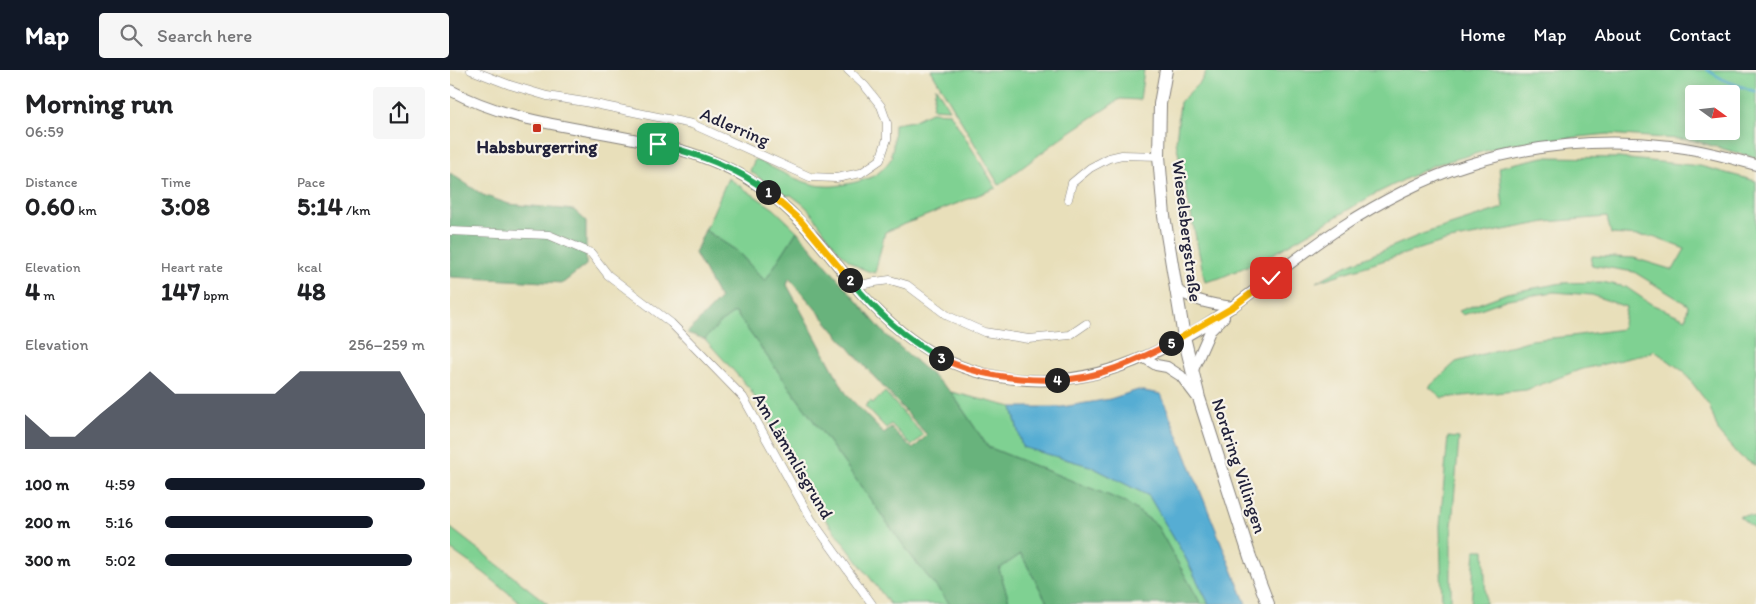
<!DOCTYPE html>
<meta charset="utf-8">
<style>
:root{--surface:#fff;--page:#f6f6f6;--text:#202124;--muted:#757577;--accent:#111827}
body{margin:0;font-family:Itim,sans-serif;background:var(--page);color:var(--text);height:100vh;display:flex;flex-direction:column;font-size:19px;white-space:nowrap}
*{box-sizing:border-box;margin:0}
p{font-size:16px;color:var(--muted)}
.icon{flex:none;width:28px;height:28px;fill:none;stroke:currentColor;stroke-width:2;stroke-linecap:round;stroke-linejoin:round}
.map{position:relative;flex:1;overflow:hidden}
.details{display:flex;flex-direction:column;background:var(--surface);width:450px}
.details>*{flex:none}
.needle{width:32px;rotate:105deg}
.controls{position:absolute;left:1235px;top:15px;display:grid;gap:10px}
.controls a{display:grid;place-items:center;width:55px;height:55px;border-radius:5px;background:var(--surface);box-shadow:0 2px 12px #0003;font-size:25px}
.pin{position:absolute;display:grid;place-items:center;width:42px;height:42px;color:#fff;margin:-21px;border-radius:10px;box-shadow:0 2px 8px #0006}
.km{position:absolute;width:25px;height:25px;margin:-12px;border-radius:50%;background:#222;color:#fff;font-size:14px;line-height:25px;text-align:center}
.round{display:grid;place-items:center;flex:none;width:52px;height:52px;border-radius:5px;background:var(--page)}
.summary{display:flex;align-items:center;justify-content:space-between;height:85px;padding:0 25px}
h1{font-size:28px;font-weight:800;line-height:38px}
.figures{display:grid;grid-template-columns:repeat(3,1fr);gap:8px;height:85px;padding:5px 25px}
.figures div{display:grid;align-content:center}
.figures b{font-size:25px;font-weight:800}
.figures small{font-size:14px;font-weight:400}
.figures p{font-size:14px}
.chart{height:140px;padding:10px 25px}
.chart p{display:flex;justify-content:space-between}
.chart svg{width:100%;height:90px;margin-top:5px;fill:var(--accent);opacity:.7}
ul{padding:0 25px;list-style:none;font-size:16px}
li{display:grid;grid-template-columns:80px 60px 1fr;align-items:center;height:38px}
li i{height:12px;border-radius:6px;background:var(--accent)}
header{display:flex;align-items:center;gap:30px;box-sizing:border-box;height:70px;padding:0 25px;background:var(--accent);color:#fff}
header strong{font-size:24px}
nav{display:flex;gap:28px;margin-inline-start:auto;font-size:18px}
.search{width:350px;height:45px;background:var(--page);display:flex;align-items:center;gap:12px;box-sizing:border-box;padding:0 18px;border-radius:5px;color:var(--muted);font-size:19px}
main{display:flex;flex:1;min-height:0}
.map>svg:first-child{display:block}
.green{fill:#7fd192;stroke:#507a66;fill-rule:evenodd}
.forest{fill:#67b37c;stroke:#446a5c;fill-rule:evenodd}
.water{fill:#57add3;stroke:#3c6887}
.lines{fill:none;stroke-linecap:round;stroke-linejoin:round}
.stream{stroke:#57add3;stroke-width:2.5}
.minor-casing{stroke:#85807a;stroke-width:9}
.tertiary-casing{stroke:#85807a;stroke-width:12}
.primary-casing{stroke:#85807a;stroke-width:14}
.minor{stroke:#fff;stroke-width:8}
.tertiary{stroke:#fff;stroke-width:10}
.primary{stroke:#fff;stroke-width:12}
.split-1-casing{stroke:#fff;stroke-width:10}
.split-2-casing{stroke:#fff;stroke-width:10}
.split-3-casing{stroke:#fff;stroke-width:10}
.split-4-casing{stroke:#fff;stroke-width:10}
.split-5-casing{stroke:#fff;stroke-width:10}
.split-6-casing{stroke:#fff;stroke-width:10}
.split-1{stroke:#22a559;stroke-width:6}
.split-2{stroke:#f5b400;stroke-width:6}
.split-3{stroke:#22a559;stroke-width:6}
.split-4{stroke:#f0652b;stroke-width:6}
.split-5{stroke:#f0652b;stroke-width:6}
.split-6{stroke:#f5b400;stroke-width:6}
.poi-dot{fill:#c8321e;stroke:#f7f3e8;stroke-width:2}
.labels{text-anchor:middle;stroke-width:4.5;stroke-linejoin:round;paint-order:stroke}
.street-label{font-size:18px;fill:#22223b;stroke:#f7f3e8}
.poi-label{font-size:18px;font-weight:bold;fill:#22223b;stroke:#f7f3e8}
</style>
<header>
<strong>Map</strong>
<div class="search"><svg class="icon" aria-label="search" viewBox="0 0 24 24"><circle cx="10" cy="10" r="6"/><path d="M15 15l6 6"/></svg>Search here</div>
<nav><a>Home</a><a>Map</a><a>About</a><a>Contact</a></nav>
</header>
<main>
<section class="details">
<div class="summary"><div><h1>Morning run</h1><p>06:59</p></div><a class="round"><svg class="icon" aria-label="share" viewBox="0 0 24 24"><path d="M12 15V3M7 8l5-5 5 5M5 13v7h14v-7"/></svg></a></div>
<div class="figures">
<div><p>Distance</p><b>0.60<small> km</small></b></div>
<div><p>Time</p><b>3:08</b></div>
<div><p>Pace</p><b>5:14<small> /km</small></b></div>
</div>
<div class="figures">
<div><p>Elevation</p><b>4<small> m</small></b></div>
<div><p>Heart rate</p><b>147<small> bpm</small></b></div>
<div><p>kcal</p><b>48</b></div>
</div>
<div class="chart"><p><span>Elevation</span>256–259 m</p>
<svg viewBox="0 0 160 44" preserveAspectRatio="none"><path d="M0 44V27L10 38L20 38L30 27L40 17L50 6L60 17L70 17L80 17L90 17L100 17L110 6L120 6L130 6L140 6L150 6L160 27V44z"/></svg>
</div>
<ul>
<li><b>100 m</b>4:59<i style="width:100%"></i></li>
<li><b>200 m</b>5:16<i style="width:80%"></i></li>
<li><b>300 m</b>5:02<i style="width:95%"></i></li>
</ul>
</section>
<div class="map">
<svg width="1306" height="534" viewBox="0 0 1306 534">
<rect width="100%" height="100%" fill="#f7f3e8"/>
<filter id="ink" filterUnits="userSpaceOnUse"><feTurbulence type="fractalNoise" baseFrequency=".02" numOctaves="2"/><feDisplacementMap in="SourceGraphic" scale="10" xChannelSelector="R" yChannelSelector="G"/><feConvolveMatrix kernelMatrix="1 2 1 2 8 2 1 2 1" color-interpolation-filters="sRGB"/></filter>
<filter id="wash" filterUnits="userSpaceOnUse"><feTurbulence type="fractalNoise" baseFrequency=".0096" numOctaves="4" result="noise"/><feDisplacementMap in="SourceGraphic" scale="20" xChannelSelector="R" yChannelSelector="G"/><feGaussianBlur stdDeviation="1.12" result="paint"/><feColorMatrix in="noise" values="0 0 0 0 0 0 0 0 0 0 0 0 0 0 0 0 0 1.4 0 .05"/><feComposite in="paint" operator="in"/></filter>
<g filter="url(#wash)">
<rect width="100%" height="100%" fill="#e8dfba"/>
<path class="green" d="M 481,0 L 694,0 L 690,30 L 670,29 L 614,66 L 549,115 Z
M 757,0 L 1306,0 L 1306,88 L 1242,70 L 1158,64 L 1061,74 L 984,95 L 923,125 L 818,187 L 770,208 L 755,212 L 726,72 L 730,32 L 752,10 ZM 1244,24 L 1281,24 L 1281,61 L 1244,61 Z
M 486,17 L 499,39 L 482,38 Z
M 481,42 L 500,43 L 546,118 L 435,162 L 425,203 C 388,195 379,162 356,137 C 352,133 346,129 341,125 L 334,126 L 300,101 L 305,89 C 324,98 355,116 375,116 C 385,117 396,114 406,112 C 426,107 432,102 443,86 L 441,84 L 443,77 L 444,54 L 463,51 Z
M 1093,87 L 1169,88 L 1250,96 L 1306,111 L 1306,396 L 1289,386 L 1269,363 L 1259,335 L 1234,302 L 1204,280 L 1200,283 L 1129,300 L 1076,320 L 992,328 L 979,317 L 1006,292 L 1081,270 L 1122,266 L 1172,259 L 1176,237 L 1142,225 L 1104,222 L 1058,229 L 1013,245 L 1009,241 L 1057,223 L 1112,213 L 1152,212 L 1176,217 L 1201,234 L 1236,249 L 1238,235 L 1184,202 L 1141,195 L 1142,186 L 1184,188 L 1223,200 L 1235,179 L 1203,167 L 1161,164 L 1157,147 L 1096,152 L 995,171 L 866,212 L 896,196 L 972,164 L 1053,138 L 1049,97 Z
M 278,108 L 324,139 L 347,161 L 315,211 L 287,181 L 255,161 Z
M 285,242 L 462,487 L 500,534 L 440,534 L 373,446 L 300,319 L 255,269 L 270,253 Z
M 435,322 L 473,365 L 462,376 L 441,354 L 436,358 L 415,336 L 420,331 L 423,333 Z
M 501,322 L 562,337 L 572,377 L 640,396 L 699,426 L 735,487 L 759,534 L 751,534 L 706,454 L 675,432 L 538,377 Z
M 998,367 L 1009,368 L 1001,468 L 1001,534 L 992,534 L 990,456 Z
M 1299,445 L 1306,448 L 1306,460 L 1289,446 Z
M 0,457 L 2,459 L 98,534 L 72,534 L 34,503 L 0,479 Z
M 1025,480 L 1034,480 L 1036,534 L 1021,534 Z
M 571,484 L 598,534 L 560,534 L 549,499 Z"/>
<path class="forest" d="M 0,103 L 33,125 L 59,134 L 124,140 L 136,151 L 136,195 L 113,213 L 0,207 Z
M 255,160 L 287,181 L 315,211 L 347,161 L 435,264 L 501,322 L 538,377 L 675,432 L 706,454 L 751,534 L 598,534 L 571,484 L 549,499 L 560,534 L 500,534 L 462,487 L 285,242 L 270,253 L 255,269 L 237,263 L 270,229 L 245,183 ZM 339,208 L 418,300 L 477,365 L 463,379 L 441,358 L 434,364 L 397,325 L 337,215 Z"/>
<path class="water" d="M 688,320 L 711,324 L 796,534 L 759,534 L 735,487 L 699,426 L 640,396 L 572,377 L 562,337 L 612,337 L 660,329 Z"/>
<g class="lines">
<path class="stream" d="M 1257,0 L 1274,10 L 1306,22"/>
</g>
</g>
<g filter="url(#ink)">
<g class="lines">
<defs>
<path id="minor" d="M 21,0 L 60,15 L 97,26 L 135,32 L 242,54 L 360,107 L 386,108 L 411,103 L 430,90 L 437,69 L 437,53 L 431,36 L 415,16 L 398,0
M 618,129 L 622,113 L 640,98 L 659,88 L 672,85 L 709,86
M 0,161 L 99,165 L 141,183 L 158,205 L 221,253 L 293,327 L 361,449 L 422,534
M 405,216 L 425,212 L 440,210 L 457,215 L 498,246 L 534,262 L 579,269 L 620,265 L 636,254"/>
<path id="tertiary" d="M 0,20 C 95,72 215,53 306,114 C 346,140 373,178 403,214 C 450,269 501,306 577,310 C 652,315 726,277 786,234 C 822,208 856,180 893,156 C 928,133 977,107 1017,95 C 1082,74 1153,68 1220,76 C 1249,79 1278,87 1306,95
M 725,219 C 746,231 759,234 783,237
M 693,287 L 706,295 L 717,297 L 731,306 L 747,327
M 742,302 L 760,261 L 774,247"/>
<path id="primary" d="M 716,0 L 710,34 L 709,86 L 714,146 L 734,267 L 749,328 L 800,487 L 818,534"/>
</defs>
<use href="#minor" class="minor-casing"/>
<use href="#tertiary" class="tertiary-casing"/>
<use href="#primary" class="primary-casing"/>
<use href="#minor" class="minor"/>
<use href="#tertiary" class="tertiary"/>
<use href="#primary" class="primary"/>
</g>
</g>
<g class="lines" filter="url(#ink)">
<defs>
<path id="split-1" d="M 208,74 C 247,84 287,97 318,122"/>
<path id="split-2" d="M 318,122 L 351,151 L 400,210"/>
<path id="split-3" d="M 400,210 C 426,241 454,269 491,288"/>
<path id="split-4" d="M 491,288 C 527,306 567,310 607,310"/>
<path id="split-5" d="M 607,310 C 647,309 687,291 721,273"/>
<path id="split-6" d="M 721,273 L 783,237 L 821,208"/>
</defs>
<use href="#split-1" class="split-1-casing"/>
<use href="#split-2" class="split-2-casing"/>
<use href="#split-3" class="split-3-casing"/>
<use href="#split-4" class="split-4-casing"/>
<use href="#split-5" class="split-5-casing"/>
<use href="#split-6" class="split-6-casing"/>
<use href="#split-1" class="split-1"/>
<use href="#split-2" class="split-2"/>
<use href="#split-3" class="split-3"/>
<use href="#split-4" class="split-4"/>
<use href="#split-5" class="split-5"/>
<use href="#split-6" class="split-6"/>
</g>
<rect class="poi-dot" x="82" y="53" width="10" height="10" rx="2.5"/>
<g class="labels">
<g class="street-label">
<text transform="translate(285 57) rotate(23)" y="6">Adlerring</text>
<text transform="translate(737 161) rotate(83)" y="6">Wieselsbergstraße</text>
<text transform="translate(343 386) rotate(60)" y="6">Am Lämmlisgrund</text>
<text transform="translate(789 396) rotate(72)" y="6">Nordring Villingen</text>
</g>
<g class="poi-label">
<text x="87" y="83">Habsburgerring</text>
</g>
</g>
</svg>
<div class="controls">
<a><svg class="needle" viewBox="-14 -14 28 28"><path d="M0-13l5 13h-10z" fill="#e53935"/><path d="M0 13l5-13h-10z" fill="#757577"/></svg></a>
</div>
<div class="pin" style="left:208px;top:74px;background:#1e9e55"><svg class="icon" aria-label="arrive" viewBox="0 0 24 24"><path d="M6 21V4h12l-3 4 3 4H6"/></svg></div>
<div class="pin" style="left:821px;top:208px;background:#d93025"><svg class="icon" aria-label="check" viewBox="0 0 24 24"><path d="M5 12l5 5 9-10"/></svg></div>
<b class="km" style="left:318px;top:122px">1</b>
<b class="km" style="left:400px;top:210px">2</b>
<b class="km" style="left:491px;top:288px">3</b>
<b class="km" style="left:607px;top:310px">4</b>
<b class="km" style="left:721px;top:273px">5</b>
</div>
</main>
